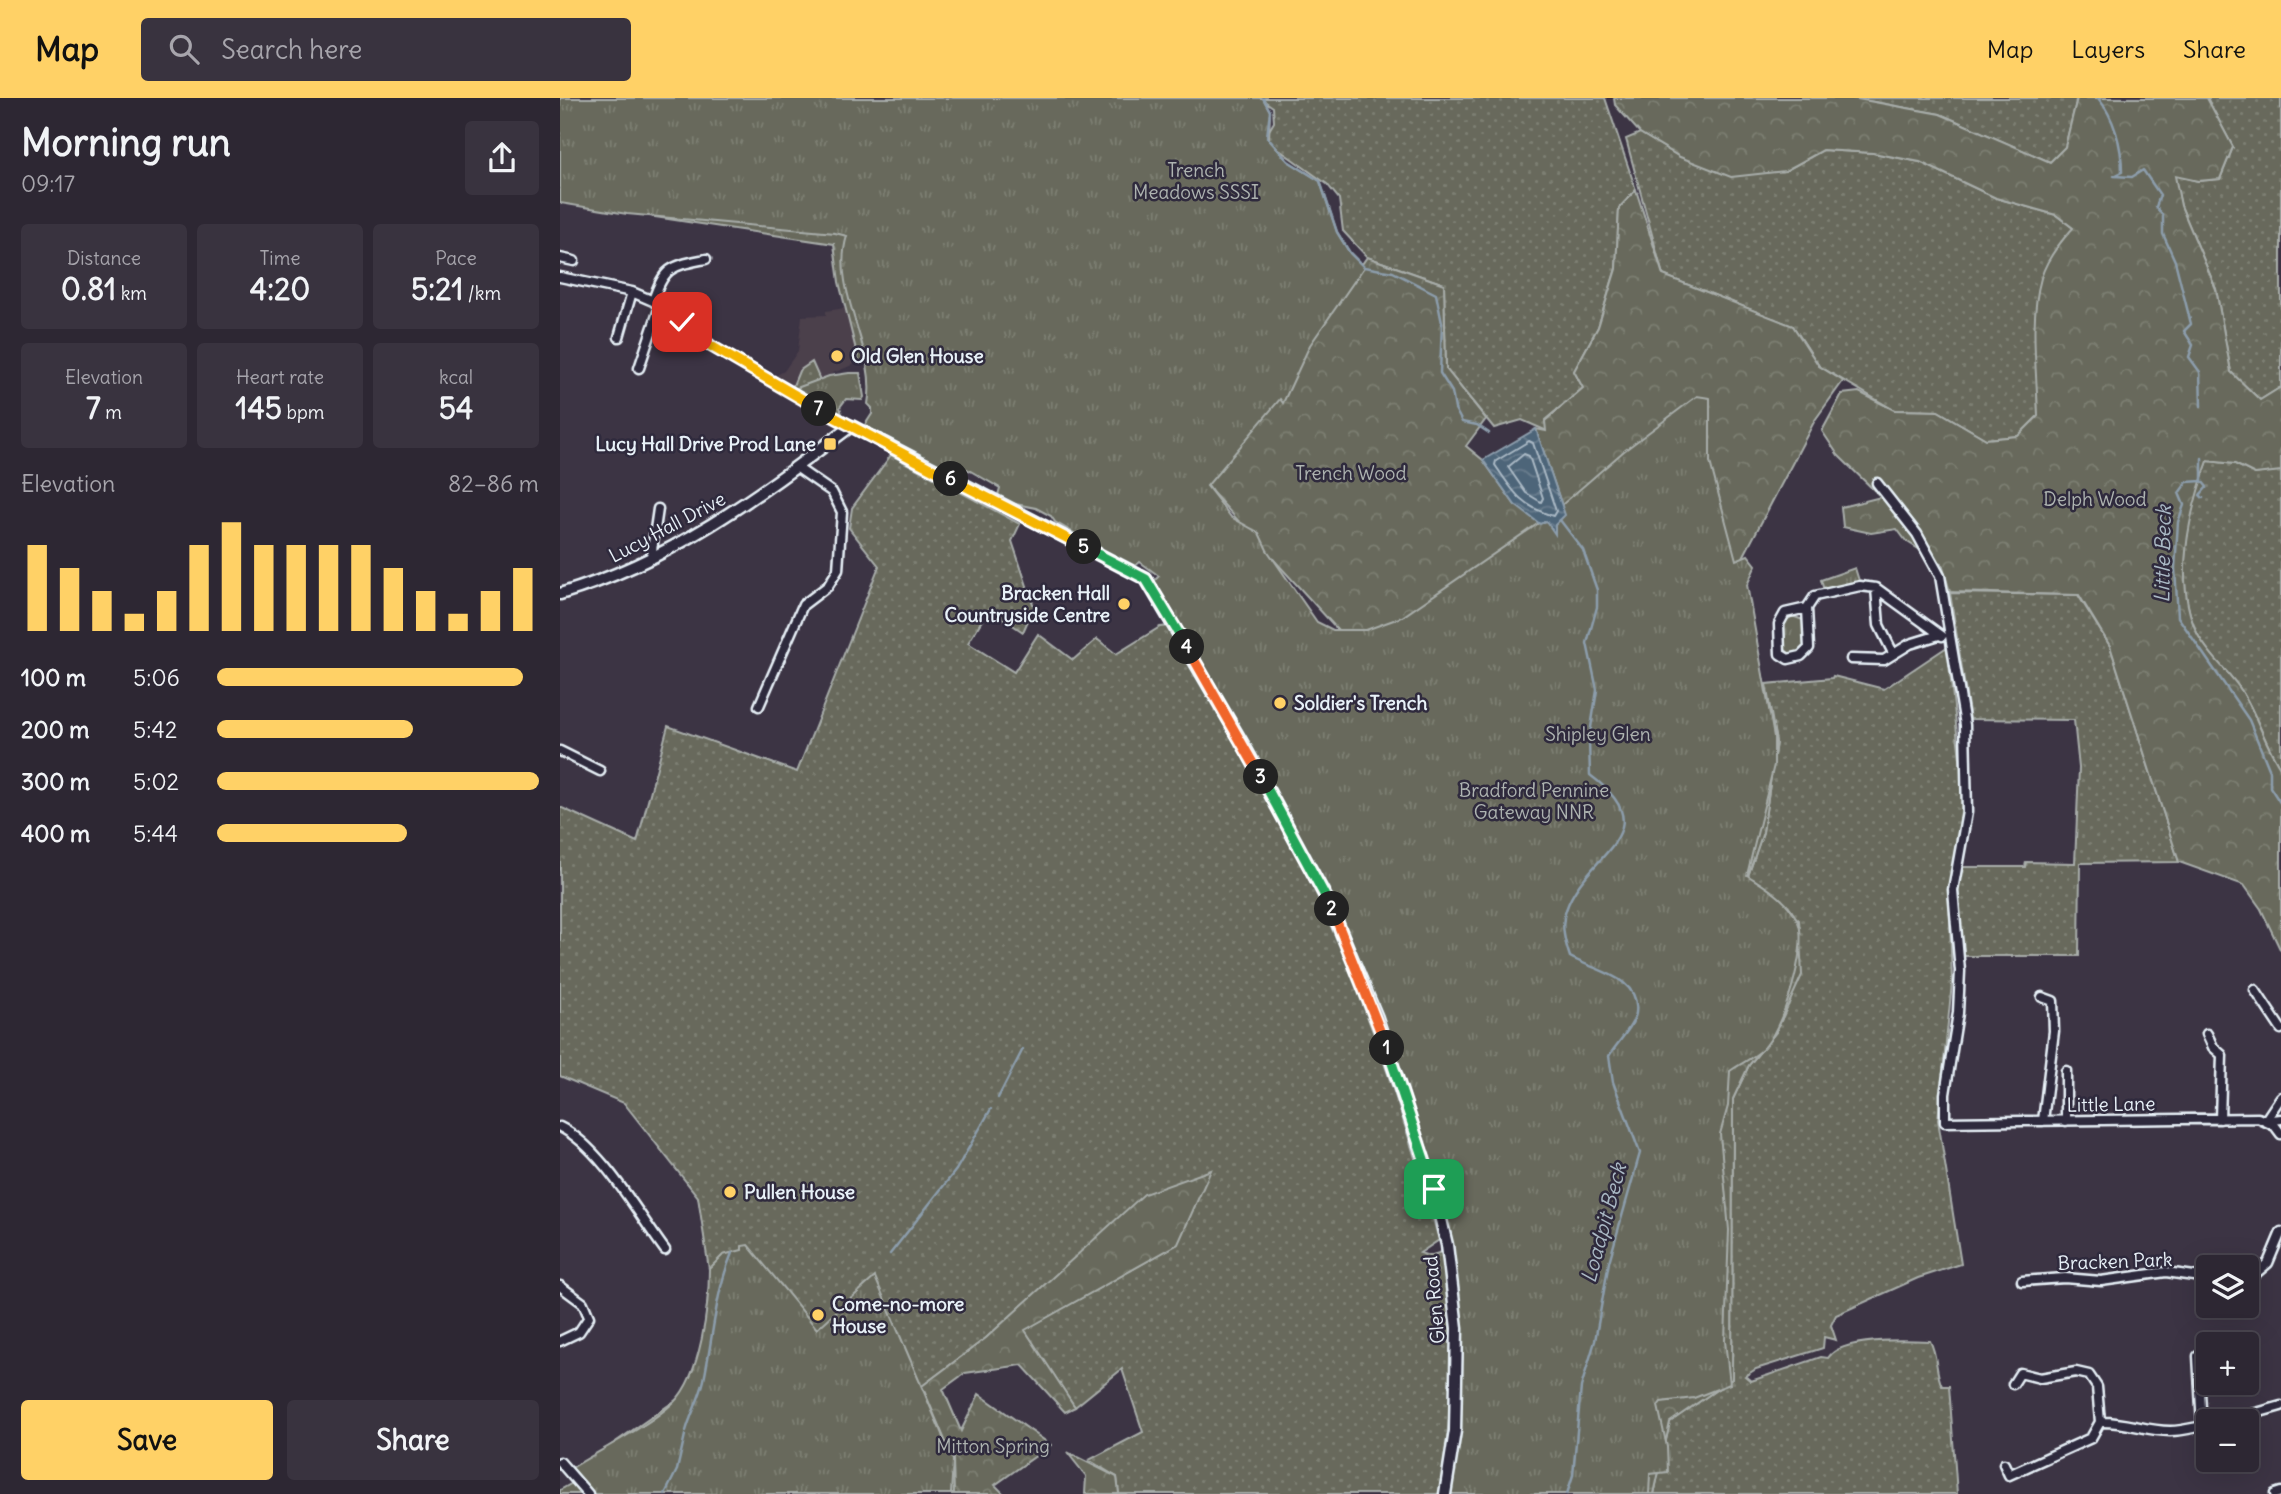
<!DOCTYPE html>
<meta charset="utf-8">
<style>
:root{--surface:#2d2733;--page:#39333f;--text:#f1f3f6;--muted:#a7a5ac;--line:#48444e;--accent:#ffd166}
body{margin:0;font-family:Delius,sans-serif;background:var(--page);color:var(--text);height:100vh;display:flex;flex-direction:column;font-size:26px;white-space:nowrap}
*{box-sizing:border-box;margin:0}
p{font-size:23px;color:var(--muted)}
.icon{flex:none;width:38px;height:38px;fill:none;stroke:currentColor;stroke-width:2;stroke-linecap:round;stroke-linejoin:round}
.map{position:relative;flex:1;overflow:hidden}
.side{display:flex;flex-direction:column;background:var(--surface);width:560px}
.side>*{flex:none}
.tools{position:absolute;left:1636px;top:1157px;display:grid;gap:14px}
.tools a{display:grid;place-items:center;width:63px;height:63px;border-radius:7px;background:var(--surface);box-shadow:0 7px 28px #0002,0 0 0 2px var(--line);font-size:35px}
.pin{position:absolute;display:grid;place-items:center;width:60px;height:60px;color:#fff;margin:-30px;border-radius:14px;box-shadow:0 4px 10px #0006}
.km{position:absolute;width:35px;height:35px;margin:-18px;border-radius:50%;background:#222;color:#fff;font-size:19px;line-height:35px;text-align:center}
.round{display:grid;place-items:center;flex:none;width:74px;height:74px;border-radius:7px;background:var(--page)}
.overview{display:flex;align-items:center;justify-content:space-between;height:119px;padding:0 21px}
h1{font-size:38px;font-weight:700;line-height:52px}
.stats{display:grid;grid-template-columns:repeat(3,1fr);gap:10px;height:119px;padding:7px 21px}
.stats div{display:grid;align-content:center;border-radius:7px;background:var(--page);text-align:center}
.stats b{font-size:30px;font-weight:700}
.stats small{font-size:19px;font-weight:400}
.stats p{font-size:19px}
.chart{height:196px;padding:14px 21px}
.chart p{display:flex;justify-content:space-between}
.chart svg{width:100%;height:126px;margin-top:7px;stroke:var(--accent);stroke-width:6}
.primary-button{display:flex;gap:14px;margin-top:auto;padding:14px 21px}
.primary-button a{flex:1;height:80px;border-radius:7px;background:var(--accent);color:#111;font-size:28px;font-weight:700;line-height:80px;text-align:center}
.primary-button a+a{background:var(--page);color:var(--text)}
ul{padding:0 21px;list-style:none;font-size:23px}
li{display:grid;grid-template-columns:112px 84px 1fr;align-items:center;height:52px}
li i{height:18px;border-radius:9px;background:var(--accent)}
header{display:flex;align-items:center;gap:42px;box-sizing:border-box;height:98px;padding:0 35px;background:var(--accent);color:#111}
header strong{font-size:33px}
nav{display:flex;gap:38px;margin-inline-start:auto;font-size:24px}
.search{width:490px;height:63px;background:var(--page);display:flex;align-items:center;gap:18px;box-sizing:border-box;padding:0 24px;border-radius:7px;color:var(--muted);font-size:26px}
main{display:flex;flex:1;min-height:0}
.map>svg:first-child{display:block}
.built{fill:#4c3f4c}
.grass{fill:url(#grass-dots);stroke:#a8adaa;stroke-width:2}
.forest{fill:url(#forest-crowns);stroke:#a8adaa;stroke-width:2}
.park{fill:url(#park-tufts);stroke:#a8adaa;stroke-width:2}
.water{fill:url(#water-waves);stroke:#8c9dac;stroke-width:2}
.lines{fill:none;stroke-linecap:round;stroke-linejoin:round}
.shore{stroke:#aab9c5;stroke-width:2}
.stream{stroke:#8c9dac;stroke-width:2.5}
.minor-casing{stroke:#e8f1f8;stroke-width:13}
.tertiary-casing{stroke:#e8f1f8;stroke-width:15}
.minor{stroke:#2f2a3d;stroke-width:8}
.tertiary{stroke:#2f2a3d;stroke-width:10}
.split-1-casing{stroke:#fff;stroke-width:14}
.split-2-casing{stroke:#fff;stroke-width:14}
.split-3-casing{stroke:#fff;stroke-width:14}
.split-4-casing{stroke:#fff;stroke-width:14}
.split-5-casing{stroke:#fff;stroke-width:14}
.split-6-casing{stroke:#fff;stroke-width:14}
.split-7-casing{stroke:#fff;stroke-width:14}
.split-8-casing{stroke:#fff;stroke-width:14}
.split-1{stroke:#22a559;stroke-width:9}
.split-2{stroke:#f0652b;stroke-width:9}
.split-3{stroke:#22a559;stroke-width:9}
.split-4{stroke:#f0652b;stroke-width:9}
.split-5{stroke:#22a559;stroke-width:9}
.split-6{stroke:#f5b400;stroke-width:9}
.split-7{stroke:#f5b400;stroke-width:9}
.split-8{stroke:#f5b400;stroke-width:9}
.poi-dot{fill:#ffd166;stroke:#2f2a3d;stroke-width:2.5}
.labels{text-anchor:middle;stroke-width:5;stroke-linejoin:round;paint-order:stroke}
.park-label{font-size:19px;fill:#aeb4b1;stroke:#2f2a3d}
.poi-label{font-size:19px;font-weight:bold;fill:#e8f1f8;stroke:#2f2a3d;text-anchor:start}
.street-label{font-size:19px;fill:#e8f1f8;stroke:#2f2a3d}
.water-label{font-size:21px;font-style:italic;fill:#aab9c5;stroke:#2f2a3d}
</style>
<header>
<strong>Map</strong>
<div class="search"><svg class="icon" aria-label="search" viewBox="0 0 24 24"><circle cx="10" cy="10" r="6"/><path d="M15 15l6 6"/></svg>Search here</div>
<nav><a>Map</a><a>Layers</a><a>Share</a></nav>
</header>
<main>
<section class="side">
<div class="overview"><div><h1>Morning run</h1><p>09:17</p></div><a class="round"><svg class="icon" aria-label="share" viewBox="0 0 24 24"><path d="M12 15V3M7 8l5-5 5 5M5 13v7h14v-7"/></svg></a></div>
<div class="stats">
<div><p>Distance</p><b>0.81<small> km</small></b></div>
<div><p>Time</p><b>4:20</b></div>
<div><p>Pace</p><b>5:21<small> /km</small></b></div>
</div>
<div class="stats">
<div><p>Elevation</p><b>7<small> m</small></b></div>
<div><p>Heart rate</p><b>145<small> bpm</small></b></div>
<div><p>kcal</p><b>54</b></div>
</div>
<div class="chart"><p><span>Elevation</span>82–86 m</p>
<svg viewBox="0 0 160 44" preserveAspectRatio="none"><path d="M5 44V14M15 44V22M25 44V30M35 44V38M45 44V30M55 44V14M65 44V6M75 44V14M85 44V14M95 44V14M105 44V14M115 44V22M125 44V30M135 44V38M145 44V30M155 44V22"/></svg>
</div>
<ul>
<li><b>100 m</b>5:06<i style="width:95%"></i></li>
<li><b>200 m</b>5:42<i style="width:61%"></i></li>
<li><b>300 m</b>5:02<i style="width:100%"></i></li>
<li><b>400 m</b>5:44<i style="width:59%"></i></li>
</ul>
<div class="primary-button"><a>Save</a><a>Share</a></div>
</section>
<div class="map">
<svg width="1721" height="1396" viewBox="0 0 1721 1396">
<defs>
<pattern id="grass-dots" width="8" height="8" patternUnits="userSpaceOnUse" patternTransform="scale(1.75)"><rect width="8" height="8" fill="#67695b"/><path d="M2 2h.1M6 6h.1" fill="none" stroke="#7d7f73" stroke-width="1.8" stroke-linecap="round"/></pattern>
<pattern id="forest-crowns" width="20" height="18" patternUnits="userSpaceOnUse" patternTransform="scale(1.75)"><rect width="20" height="18" fill="#67695b"/><path d="M2 6a3 3 0 1 1 6 0M12 15a3 3 0 1 1 6 0" fill="none" stroke="#7d7f73"/></pattern>
<pattern id="park-tufts" width="24" height="20" patternUnits="userSpaceOnUse" patternTransform="scale(1.75)"><rect width="24" height="20" fill="#67695b"/><path d="M3 7l-1-3M5 7V3M7 7l1-3M15 17l-1-3M17 17v-4M19 17l1-3" fill="none" stroke="#7d7f73"/></pattern>
<pattern id="water-waves" width="16" height="10" patternUnits="userSpaceOnUse" patternTransform="scale(1.75)"><rect width="16" height="10" fill="#4e6579"/><path d="M0 5q4-4 8 0t8 0" fill="none" stroke="#687c8d"/></pattern>
</defs>
<rect width="100%" height="100%" fill="#3c3444"/>
<filter id="ink" filterUnits="userSpaceOnUse"><feTurbulence type="fractalNoise" baseFrequency=".0143" numOctaves="2"/><feDisplacementMap in="SourceGraphic" scale="14" xChannelSelector="R" yChannelSelector="G"/><feConvolveMatrix kernelMatrix="1 2 1 2 8 2 1 2 1" color-interpolation-filters="sRGB"/></filter>
<g filter="url(#ink)">
<path class="built" d="M 285,210 L 299,264 L 236,291 L 213,279 L 224,273 L 238,253 L 242,218 L 266,217 L 266,213 Z"/>
<path class="grass" d="M 700,0 L 1045,0 L 1076,92 L 1059,110 L 1056,170 L 1038,229 L 1014,273 L 1023,290 L 985,322 L 987,333 L 962,322 L 934,330 L 886,271 L 884,186 L 807,159 L 783,133 L 779,101 L 767,86 L 704,41 L 714,24 L 713,9 Z
M 1292,0 L 1517,0 L 1505,49 L 1490,64 L 1380,16 Z
M 1647,0 L 1721,0 L 1721,289 L 1700,302 L 1671,274 L 1656,191 L 1621,108 L 1614,77 L 1638,83 L 1660,81 L 1673,49 Z
M 1080,35 L 1120,59 L 1225,73 L 1263,52 L 1313,55 L 1360,64 L 1436,100 L 1496,117 L 1513,130 L 1477,277 L 1478,318 L 1458,338 L 1426,341 L 1378,313 L 1334,312 L 1259,268 L 1233,228 L 1103,177 L 1066,41 Z
M 252,264 L 260,282 L 236,291 L 232,290 L 239,273 Z
M 331,357 L 460,426 L 452,443 L 474,509 L 463,534 L 429,511 L 408,545 L 454,574 L 478,536 L 513,562 L 537,541 L 556,556 L 600,529 L 610,528 C 665,623 721,717 766,817 C 813,922 848,1032 879,1142 L 860,1155 L 869,1158 L 882,1154 C 898,1234 893,1316 879,1396 L 559,1396 L 557,1379 L 529,1362 L 583,1334 L 562,1271 L 515,1309 L 464,1232 L 618,1146 L 475,1196 L 426,1240 L 362,1288 L 393,1361 L 394,1396 L 0,1396 L 0,1392 L 32,1374 L 47,1350 L 139,1286 L 150,1178 L 138,1099 L 64,1005 L 0,978 L 0,709 L 77,744 L 108,628 L 237,674 L 319,468 L 289,430 L 292,410 Z
M 1648,363 L 1675,366 L 1695,376 L 1721,372 L 1721,671 C 1705,647 1698,619 1683,595 C 1670,574 1647,557 1637,535 C 1613,483 1628,414 1648,363 Z
M 1390,495 L 1518,497 L 1550,548 L 1619,764 L 1520,765 L 1519,858 L 1404,858 L 1398,795 L 1400,769 L 1465,769 L 1466,764 L 1515,765 L 1519,670 L 1514,622 L 1410,621 Z
M 1387,549 L 1404,695 L 1389,790 L 1392,885 L 1378,1022 L 1401,1166 L 1358,1180 L 1276,1217 L 1271,1227 L 1276,1242 L 1264,1239 L 1263,1250 L 1196,1271 L 1185,1278 L 1191,1283 L 1261,1259 L 1268,1260 C 1281,1239 1347,1242 1370,1243 C 1378,1258 1375,1274 1382,1288 L 1389,1288 L 1397,1396 L 1094,1396 L 1110,1324 L 1172,1281 L 1173,1001 L 1189,967 L 1216,934 L 1188,778 L 1203,734 L 1216,644 L 1206,586 L 1272,580 L 1273,578 L 1324,591 Z"/>
<path class="forest" d="M 0,0 L 722,282 L 807,159 L 884,186 L 886,271 L 926,321 L 906,348 L 923,362 L 955,407 L 1005,417 L 976,331 L 986,333 L 985,323 L 1023,290 L 1014,273 L 1038,229 L 1056,171 L 1059,110 L 1076,92 L 1103,177 L 1233,228 L 1259,268 L 1283,283 L 1255,322 L 1180,465 L 1216,644 L 1203,734 L 1188,778 L 1239,822 L 1242,877 L 1216,934 L 1189,967 L 1173,1001 L 1172,1281 L 1110,1324 L 1094,1396 L 947,1396 L 811,568 L 653,395 L 638,373 L 444,238 L 299,264 L 279,184 L 274,146 L 95,119 L 0,99 Z
M 1054,0 L 1292,0 L 1380,16 L 1490,64 L 1505,49 L 1517,0 L 1647,0 L 1673,49 L 1660,81 L 1638,83 L 1615,78 L 1621,108 L 1656,191 L 1671,274 L 1700,302 L 1721,289 L 1721,373 L 1695,376 L 1675,366 L 1648,363 C 1629,414 1613,484 1637,535 C 1648,557 1670,574 1683,595 C 1698,620 1705,647 1721,671 L 1721,853 L 1701,811 L 1684,787 L 1619,764 L 1550,548 L 1519,497 L 1390,494 L 1382,466 L 1346,443 L 1337,431 L 1311,435 L 1283,429 L 1281,409 L 1321,399 L 1278,357 L 1262,333 L 1282,296 L 1299,294 L 1334,312 L 1378,313 L 1426,341 L 1458,338 L 1478,318 C 1477,274 1469,222 1481,180 C 1487,160 1500,144 1513,130 L 1496,117 L 1436,100 L 1360,64 L 1313,55 L 1263,52 L 1225,73 L 1171,79 L 1120,59 L 1080,35 L 1055,7 Z
M 651,1072 L 618,1146 L 465,1232 L 515,1309 L 505,1314 L 462,1267 L 405,1275 L 383,1291 L 401,1333 L 419,1296 L 491,1347 L 435,1387 L 444,1396 L 394,1396 L 393,1361 L 362,1288 L 426,1240 L 584,1096 Z
M 507,1354 L 557,1379 L 559,1396 L 525,1396 L 526,1378 Z"/>
<path class="park" d="M 0,0 L 703,0 L 710,13 L 709,42 L 728,63 L 760,83 L 777,134 L 790,155 L 804,169 L 750,247 L 723,305 L 720,301 L 647,388 L 671,419 L 699,435 L 707,452 L 757,524 L 773,532 L 806,532 L 842,519 L 989,418 L 1064,353 L 1137,298 L 1150,300 L 1150,364 L 1176,462 L 1188,457 L 1196,467 L 1187,487 L 1214,639 L 1214,667 L 1187,777 C 1207,790 1228,801 1238,824 C 1249,848 1222,934 1202,952 C 1193,960 1180,966 1170,973 L 1168,1008 L 1160,1036 L 1169,1132 L 1165,1243 L 1170,1286 L 1134,1300 L 1101,1304 L 1098,1308 L 1107,1349 L 1108,1374 L 1090,1376 L 1089,1396 L 889,1396 L 899,1331 L 900,1231 L 880,1108 L 771,799 L 694,654 L 593,484 L 599,478 L 580,464 L 574,469 L 495,424 L 491,418 L 476,410 L 446,404 L 438,397 L 440,390 L 407,371 L 403,378 L 395,379 L 303,330 L 312,316 L 312,310 L 308,306 C 318,251 270,193 287,138 L 275,135 L 67,116 L 0,105 Z
M 289,275 L 300,275 L 304,299 L 302,302 L 286,301 L 280,309 L 282,316 L 234,291 L 269,278 Z
M 1295,470 L 1300,486 L 1268,491 L 1263,489 L 1261,482 Z
M 1232,518 L 1243,522 L 1245,549 L 1239,556 L 1232,557 L 1224,551 L 1223,525 Z
M 188,1147 L 257,1231 L 315,1179 L 393,1362 L 391,1396 L 32,1396 L 10,1371 C 40,1352 89,1328 114,1304 C 141,1277 149,1208 149,1171 L 163,1157 L 182,1152 L 182,1148 Z"/>
<path class="water" d="M 976,331 L 1005,417 L 995,427 L 995,436 L 986,423 L 980,426 L 955,407 L 923,362 Z"/>
<g class="lines">
<path class="shore" d="M 969,343 L 973,345 L 996,413 L 993,418 C 961,408 954,395 935,367 L 936,363 Z
M 964,356 L 969,358 L 983,400 L 981,404 L 966,395 L 948,369 Z"/>
<path class="stream" d="M 703,0 L 710,13 L 707,39 L 728,63 L 760,83 L 777,134 L 790,155 L 804,169 L 833,174 L 876,196 L 882,225 L 880,275 L 892,294 L 895,311 L 902,324 L 917,327 L 929,335
M 1538,0 C 1554,19 1562,48 1562,74 L 1554,78 L 1572,79 L 1583,72 L 1600,97 L 1596,109 L 1603,118 L 1603,136 L 1615,163 L 1631,226 L 1624,233 L 1633,247 L 1629,259 L 1640,274 L 1641,308
M 1642,360 L 1642,383 L 1627,384 L 1619,395 L 1624,407 L 1618,424 L 1615,470 L 1618,519 L 1689,622 L 1710,673 L 1710,689 L 1721,706
M 1642,383 L 1647,389 L 1640,397 L 1643,400
M 1000,422 L 1023,452 L 1037,492 L 1037,509 L 1027,545 L 1037,592 L 1029,642 L 1030,677 C 1108,735 1025,755 1006,812 C 1000,827 1005,844 1010,859 C 1035,873 1081,879 1076,915 C 1074,928 1056,946 1049,958 L 1053,984 L 1080,1055 L 1049,1164 L 1035,1243 L 1021,1289 L 1013,1377 L 1007,1396
M 438,1000 L 463,951
M 330,1156 L 396,1072 L 431,1011
M 126,1333 C 131,1315 140,1300 144,1282 C 153,1239 155,1196 172,1155
M 105,1396 L 117,1372 L 125,1337"/>
<defs>
<path id="minor" d="M 0,160 L 14,163
M 0,179 L 72,194 L 93,203 L 151,248 L 291,328
M 93,203 C 104,168 112,168 146,161
M 59,239 L 72,194
M 79,270 L 100,208
M 1317,385 L 1357,436 L 1380,478 L 1405,627 L 1407,714 L 1393,792 L 1400,873 L 1398,915 L 1385,996 L 1385,1024 L 1698,1020 L 1715,1028 L 1721,1036
M 91,459 L 98,411
M 1316,490 L 1382,538
M 1247,510 L 1225,515 L 1219,526 L 1220,556 L 1228,561 L 1241,558 L 1249,550 L 1247,510 L 1255,498 L 1300,488 L 1316,490 L 1319,527 L 1333,555
M 1291,561 L 1324,562 L 1350,546 L 1379,537
M 199,608 L 243,507 L 268,488 L 278,472 L 282,414 L 272,394 L 236,369
M 0,653 L 40,673
M 1695,892 L 1721,931
M 1482,899 L 1493,903 L 1494,933 L 1483,1023
M 1647,936 L 1653,949 L 1662,957 L 1660,1021
M 1506,973 L 1506,1023
M 1705,1023 L 1721,999
M 1705,1023 L 1721,1021
M 0,1029 C 41,1049 78,1116 105,1152
M 1462,1183 L 1505,1180 L 1541,1183 L 1606,1174 L 1648,1180
M 1687,1183 L 1708,1165 L 1721,1134
M 0,1188 L 23,1205 L 29,1219 L 19,1234 L 0,1243
M 1638,1258 L 1642,1328
M 1453,1286 L 1460,1275 L 1480,1280 L 1516,1274 L 1529,1277 L 1537,1289 L 1540,1324
M 1668,1323 L 1721,1308
M 0,1364 L 28,1396
M 1444,1366 L 1449,1377 L 1531,1340 L 1540,1324 C 1566,1323 1585,1333 1610,1333 C 1623,1333 1636,1329 1648,1327
M 1715,1396 L 1721,1394"/>
<path id="tertiary" d="M 0,496 C 112,463 199,397 291,328 L 586,481 L 687,653 L 769,805 L 817,920 L 874,1092 L 887,1147 L 897,1230 L 895,1333 L 885,1396"/>
</defs>
<use href="#minor" class="minor-casing"/>
<use href="#tertiary" class="tertiary-casing"/>
<use href="#minor" class="minor"/>
<use href="#tertiary" class="tertiary"/>
</g>
</g>
<g class="lines" filter="url(#ink)">
<defs>
<path id="split-1" d="M 827,950 L 874,1091"/>
<path id="split-2" d="M 772,811 L 827,950"/>
<path id="split-3" d="M 701,679 L 772,811"/>
<path id="split-4" d="M 627,549 L 701,679"/>
<path id="split-5" d="M 524,449 L 586,481 L 627,549"/>
<path id="split-6" d="M 391,381 L 524,449"/>
<path id="split-7" d="M 259,311 L 391,381"/>
<path id="split-8" d="M 122,224 L 151,248 L 259,311"/>
</defs>
<use href="#split-1" class="split-1-casing"/>
<use href="#split-2" class="split-2-casing"/>
<use href="#split-3" class="split-3-casing"/>
<use href="#split-4" class="split-4-casing"/>
<use href="#split-5" class="split-5-casing"/>
<use href="#split-6" class="split-6-casing"/>
<use href="#split-7" class="split-7-casing"/>
<use href="#split-8" class="split-8-casing"/>
<use href="#split-1" class="split-1"/>
<use href="#split-2" class="split-2"/>
<use href="#split-3" class="split-3"/>
<use href="#split-4" class="split-4"/>
<use href="#split-5" class="split-5"/>
<use href="#split-6" class="split-6"/>
<use href="#split-7" class="split-7"/>
<use href="#split-8" class="split-8"/>
</g>
<g class="poi-dot">
<circle cx="277" cy="258" r="7"/>
<rect x="263" y="339" width="14" height="14" rx="3.5"/>
<circle cx="564" cy="506" r="7"/>
<circle cx="720" cy="605" r="7"/>
<circle cx="170" cy="1094" r="7"/>
<circle cx="258" cy="1217" r="7"/>
</g>
<g class="labels">
<g class="park-label">
<text x="636" y="79">Trench<tspan x="636" dy="22">Meadows SSSI</tspan></text>
<text x="791" y="382">Trench Wood</text>
<text x="1535" y="408">Delph Wood</text>
<text x="1038" y="643">Shipley Glen</text>
<text x="974" y="699">Bradford Pennine<tspan x="974" dy="22">Gateway NNR</tspan></text>
<text x="433" y="1355">Mitton Spring</text>
</g>
<g class="poi-label">
<text x="291" y="265">Old Glen House</text>
<text x="256" y="353" text-anchor="end">Lucy Hall Drive Prod Lane</text>
<text x="550" y="502" text-anchor="end">Bracken Hall<tspan x="550" dy="22">Countryside Centre</tspan></text>
<text x="734" y="612">Soldier's Trench</text>
<text x="184" y="1101">Pullen House</text>
<text x="272" y="1213">Come-no-more<tspan x="272" dy="22">House</tspan></text>
</g>
<g class="street-label">
<text transform="translate(107 429) rotate(-28)" y="7">Lucy Hall Drive</text>
<text transform="translate(1551 1006) rotate(-1)" y="7">Little Lane</text>
<text transform="translate(1555 1163) rotate(-2)" y="7">Bracken Park</text>
<text transform="translate(874 1202) rotate(-95)" y="7">Glen Road</text>
</g>
<g class="water-label">
<text transform="translate(1603 456) rotate(-89)" y="7">Little Beck</text>
<text transform="translate(1044 1125) rotate(-75)" y="7">Loadpit Beck</text>
</g>
</g>
</svg>
<div class="tools">
<a><svg class="icon" aria-label="layers" viewBox="0 0 24 24"><path d="M12 4l9 5-9 5-9-5zM3 14l9 5 9-5"/></svg></a>
<a>+</a>
<a>−</a>
</div>
<div class="pin" style="left:874px;top:1091px;background:#1e9e55"><svg class="icon" aria-label="arrive" viewBox="0 0 24 24"><path d="M6 21V4h12l-3 4 3 4H6"/></svg></div>
<div class="pin" style="left:122px;top:224px;background:#d93025"><svg class="icon" aria-label="check" viewBox="0 0 24 24"><path d="M5 12l5 5 9-10"/></svg></div>
<b class="km" style="left:827px;top:950px">1</b>
<b class="km" style="left:772px;top:811px">2</b>
<b class="km" style="left:701px;top:679px">3</b>
<b class="km" style="left:627px;top:549px">4</b>
<b class="km" style="left:524px;top:449px">5</b>
<b class="km" style="left:391px;top:381px">6</b>
<b class="km" style="left:259px;top:311px">7</b>
</div>
</main>
